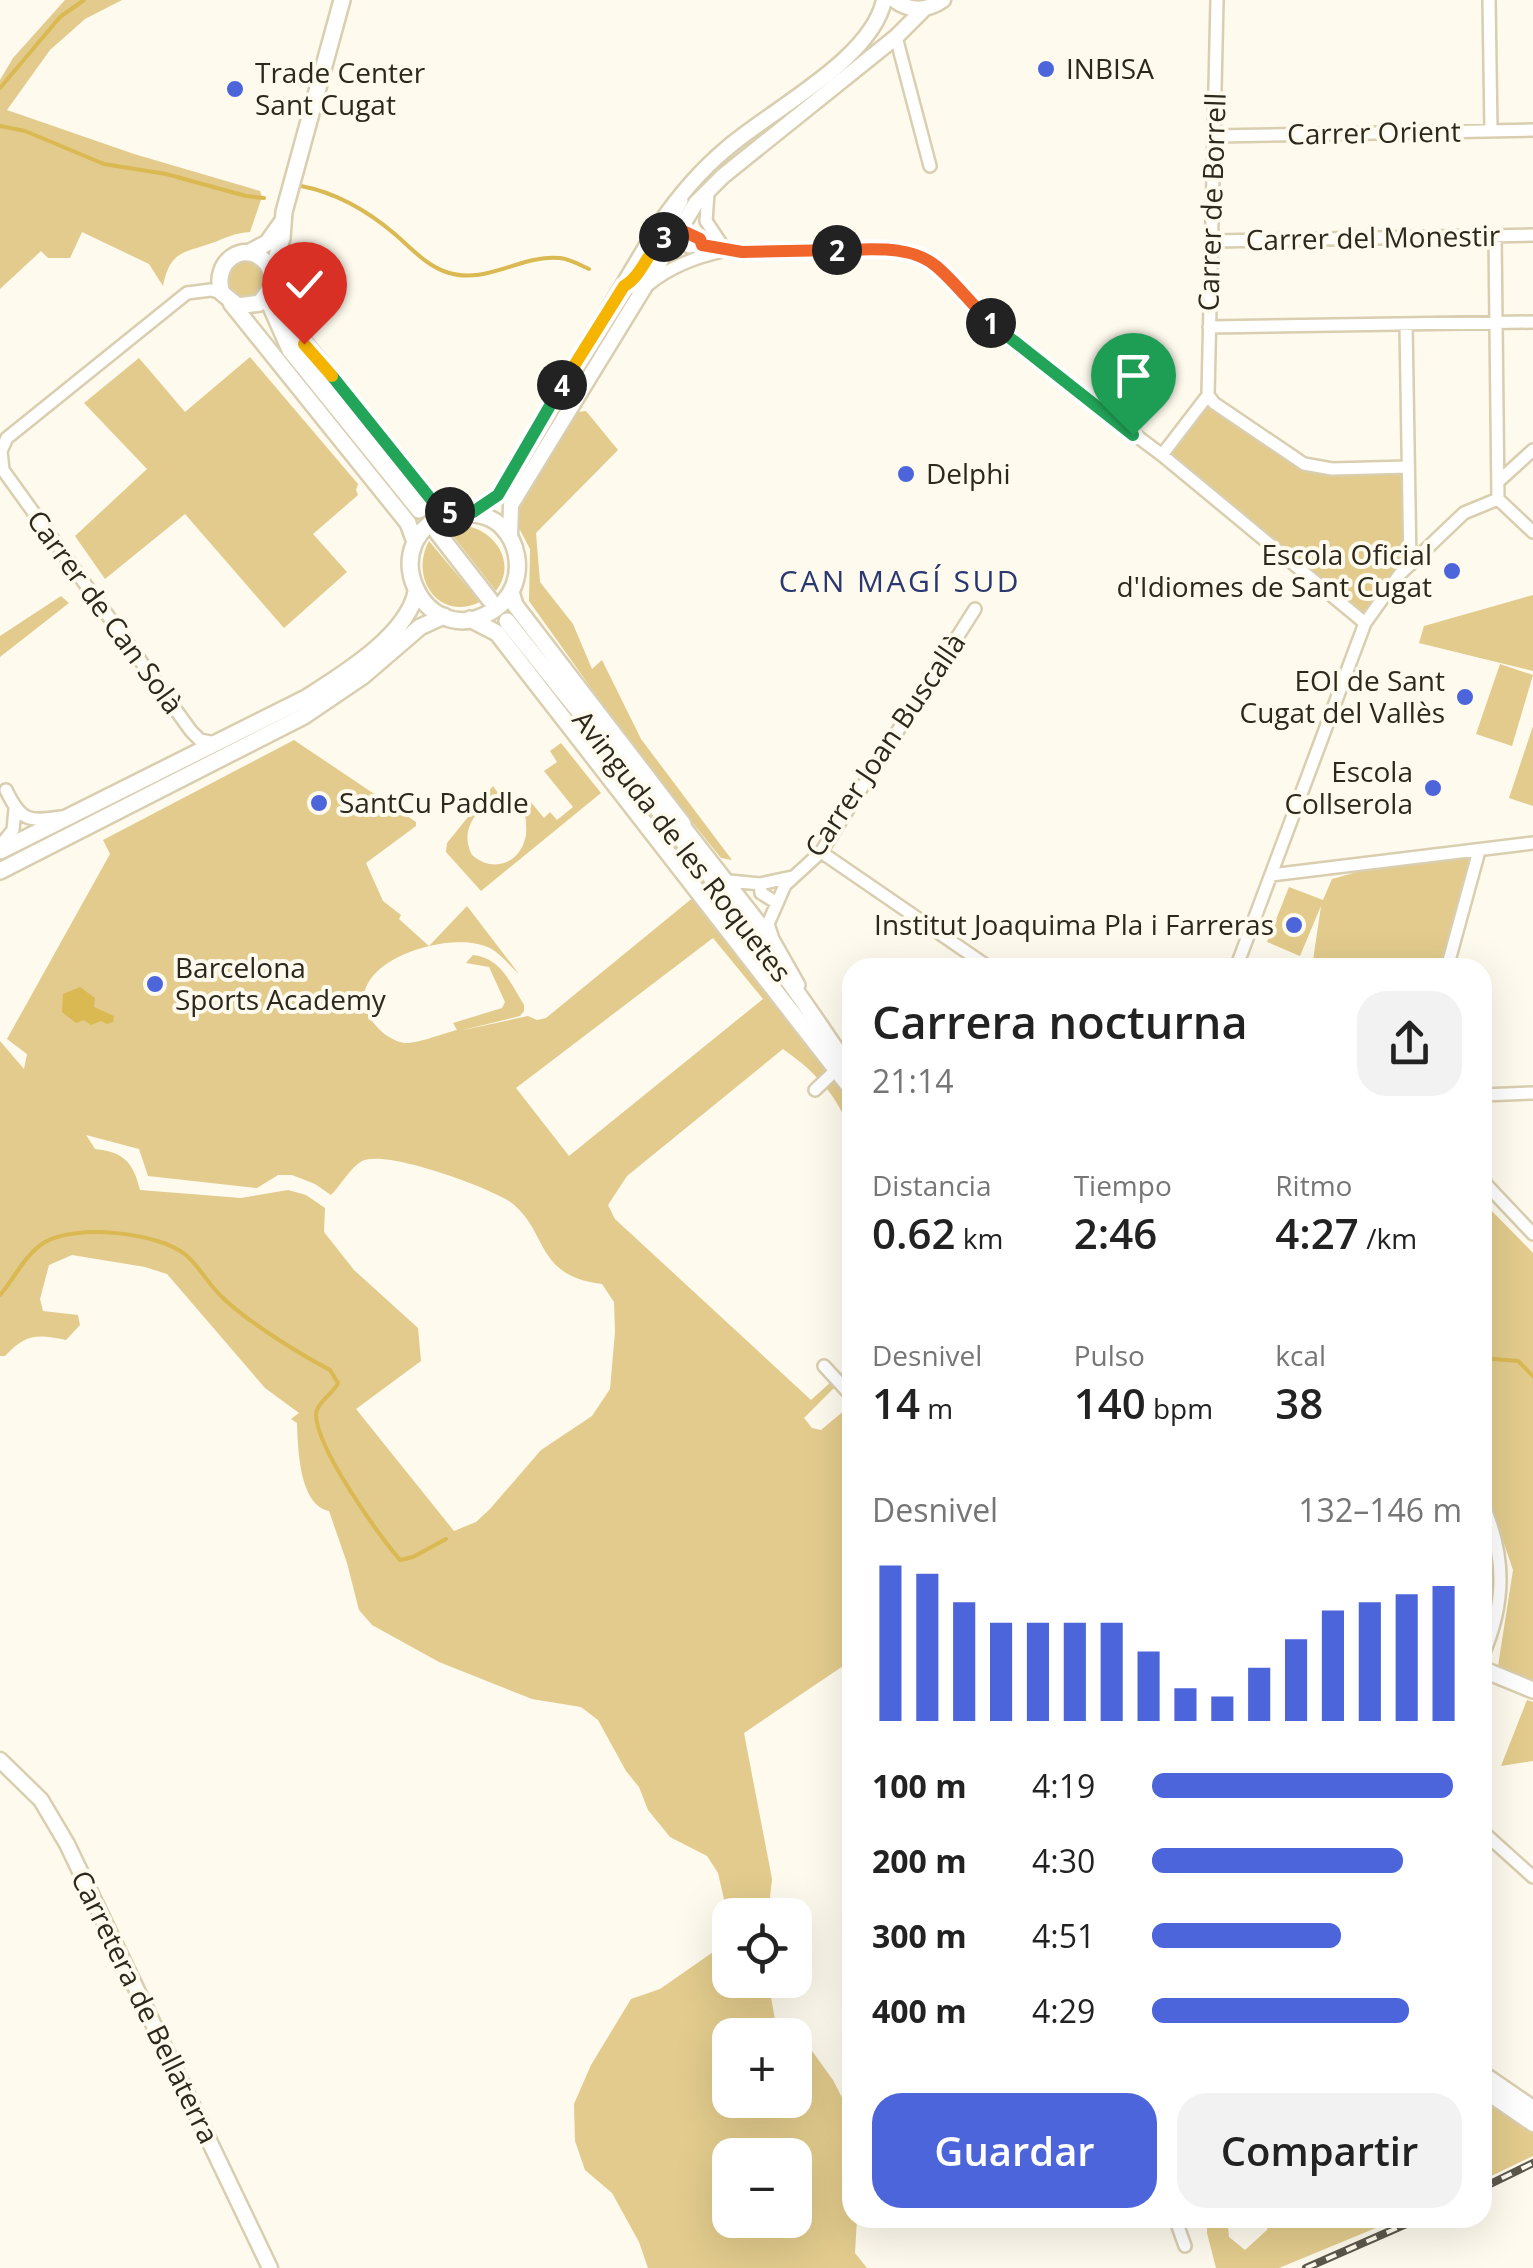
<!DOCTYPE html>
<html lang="es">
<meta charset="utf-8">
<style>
:root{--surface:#fff;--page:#f2f2f2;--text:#222;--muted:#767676;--accent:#4d65da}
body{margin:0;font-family:"Open Sans",sans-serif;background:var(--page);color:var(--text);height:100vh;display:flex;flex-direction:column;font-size:38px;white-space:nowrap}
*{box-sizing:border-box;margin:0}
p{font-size:32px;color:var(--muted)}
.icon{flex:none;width:55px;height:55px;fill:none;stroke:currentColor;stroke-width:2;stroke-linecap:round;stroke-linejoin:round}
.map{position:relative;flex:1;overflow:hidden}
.side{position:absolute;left:842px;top:958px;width:650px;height:1270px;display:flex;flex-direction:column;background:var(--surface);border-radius:30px;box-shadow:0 10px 40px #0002}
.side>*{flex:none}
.tools{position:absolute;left:712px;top:1898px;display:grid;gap:20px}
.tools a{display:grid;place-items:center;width:100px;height:100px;border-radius:20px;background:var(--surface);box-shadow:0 10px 40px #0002;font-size:50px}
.pin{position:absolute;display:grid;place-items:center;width:85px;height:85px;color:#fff;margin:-102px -42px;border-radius:50% 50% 50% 0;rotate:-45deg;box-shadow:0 0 10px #0007}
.pin .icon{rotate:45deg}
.km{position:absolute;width:50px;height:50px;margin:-25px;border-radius:50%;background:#222;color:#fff;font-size:28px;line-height:50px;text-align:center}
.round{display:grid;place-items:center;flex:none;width:105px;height:105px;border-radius:30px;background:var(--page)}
.headline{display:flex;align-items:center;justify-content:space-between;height:170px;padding:0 30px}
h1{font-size:45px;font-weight:600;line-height:75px}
.figures{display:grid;grid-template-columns:repeat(3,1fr);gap:15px;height:170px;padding:10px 30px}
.figures div{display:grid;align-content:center}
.figures b{font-size:42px;font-weight:600}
.figures small{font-size:28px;font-weight:400}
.figures p{font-size:28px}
.chart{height:280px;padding:20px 30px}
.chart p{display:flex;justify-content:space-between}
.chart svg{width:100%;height:180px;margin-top:10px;stroke:var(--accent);stroke-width:6}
.action{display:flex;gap:20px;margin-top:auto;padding:20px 30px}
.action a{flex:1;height:115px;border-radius:30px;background:var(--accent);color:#fff;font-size:40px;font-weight:600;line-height:115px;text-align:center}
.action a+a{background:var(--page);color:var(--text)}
ul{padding:0 30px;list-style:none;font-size:32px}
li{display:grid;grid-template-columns:160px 120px 1fr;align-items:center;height:75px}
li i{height:25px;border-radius:12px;background:var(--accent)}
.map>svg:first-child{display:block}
.green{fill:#e2cb8c;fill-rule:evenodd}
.water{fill:#dab852}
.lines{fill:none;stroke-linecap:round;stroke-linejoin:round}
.stream{stroke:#dab852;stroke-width:4}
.minor-casing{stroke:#d9ceaf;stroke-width:16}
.tertiary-casing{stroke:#d9ceaf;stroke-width:19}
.secondary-casing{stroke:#d9ceaf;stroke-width:20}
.minor{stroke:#fff;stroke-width:11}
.tertiary{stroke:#fff;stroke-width:14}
.secondary{stroke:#fff;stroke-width:15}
.rail-casing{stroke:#5b574b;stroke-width:8}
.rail{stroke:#fefaed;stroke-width:4;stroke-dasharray:11;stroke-linecap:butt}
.split-1-casing{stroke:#fff;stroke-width:20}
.split-2-casing{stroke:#fff;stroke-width:20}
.split-3-casing{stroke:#fff;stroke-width:20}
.split-4-casing{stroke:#fff;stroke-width:20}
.split-5-casing{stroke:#fff;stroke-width:20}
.split-6-casing{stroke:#fff;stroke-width:20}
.split-7-casing{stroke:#fff;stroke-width:20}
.split-1{stroke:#22a559;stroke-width:12}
.split-2{stroke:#f0652b;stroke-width:12}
.split-3{stroke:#f0652b;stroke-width:12}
.split-4{stroke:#f5b400;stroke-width:12}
.split-5{stroke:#22a559;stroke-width:12}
.split-6{stroke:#22a559;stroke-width:12}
.split-7{stroke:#f5b400;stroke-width:12}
.poi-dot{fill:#4d65da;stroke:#fefaed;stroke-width:4}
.labels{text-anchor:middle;stroke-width:8;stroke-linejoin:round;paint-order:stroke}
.poi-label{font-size:28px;fill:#2c281c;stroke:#fefaed;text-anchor:start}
.street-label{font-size:28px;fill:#2c281c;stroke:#fefaed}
.neighbourhood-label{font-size:30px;letter-spacing:2.5px;fill:#2a3871;stroke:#fefaed}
</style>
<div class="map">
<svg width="1533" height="2268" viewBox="0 0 1533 2268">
<rect width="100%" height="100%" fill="#fefaed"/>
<path class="green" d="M 65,0 L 122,0 L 85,19 L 50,50 L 7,110 L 134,154 L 260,191 L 262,197 L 250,232 C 234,233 226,238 212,243 C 183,253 170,251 163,286 L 149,264 L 82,232 L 70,258 L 48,258 L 41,251 L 0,289 L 0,80 L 13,58 Z
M227 279a19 19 0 1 1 38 0a19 19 0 1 1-38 0Z
M 250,357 L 358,484 L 356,490 L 358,495 L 313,534 L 347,572 L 284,628 L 185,514 L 105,579 L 75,536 L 147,469 L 84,403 L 139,358 L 185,412 Z
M 1208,395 L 1304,464 L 1408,467 L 1410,565 L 1365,623 L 1162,455 Z
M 586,411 L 618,450 L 536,533 L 540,582 L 573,624 L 592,669 L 602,660 L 641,739 L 732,860 L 721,858 L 649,769 L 529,601 L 530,549 L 519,528 L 519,510 L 577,412 Z
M 461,525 C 494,528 518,562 496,591 L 447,528 Z
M 429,541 L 480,602 C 438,622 409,577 429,541 Z
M 1533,595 L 1533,671 L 1419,643 L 1424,626 Z
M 61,596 L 69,603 L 0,657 L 0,636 Z
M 1500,664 L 1533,675 L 1512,746 L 1476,734 Z
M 1533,726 L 1533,806 L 1509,798 Z
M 294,740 L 416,822 L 416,826 L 366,863 L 383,901 L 401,915 L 399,919 L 429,946 L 467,906 L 519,974 C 510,966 501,954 490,948 C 445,926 323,970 378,1028 C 383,1034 397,1043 405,1043 C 417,1044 444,1033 457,1030 L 453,1023 L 502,1008 L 505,1002 L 489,967 L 466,963 L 473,955 C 502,959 509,981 524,1005 L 524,1011 L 520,1016 L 459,1031 L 528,1016 L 537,1020 L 546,1018 L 695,896 L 840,1086 L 852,1108 L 852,1135 C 837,1095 818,1074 783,1049 L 627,1176 L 608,1205 L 615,1219 L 811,1400 L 852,1363 L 852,1370 L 804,1418 L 812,1428 L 821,1430 L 852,1404 L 852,1660 L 744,1733 L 772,1879 L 768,1915 L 730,1915 L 730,1925 L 718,1873 L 707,1856 L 670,1837 L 648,1810 L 639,1787 L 626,1771 L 598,1720 L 581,1707 L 532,1699 L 439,1662 L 372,1625 L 359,1610 L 347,1563 L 329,1511 C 299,1505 298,1448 297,1423 L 291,1419 L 299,1413 L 265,1388 L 167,1274 L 145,1267 L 72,1255 L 49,1265 L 40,1299 L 43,1311 L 78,1315 L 80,1325 L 66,1340 C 36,1334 26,1334 5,1356 L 0,1356 L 0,1041 L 24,1069 L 27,1054 L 7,1039 L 110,854 L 103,840 ZM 713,938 L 763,999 L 569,1156 L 516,1088 ZM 86,1135 L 139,1149 L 148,1176 L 257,1188 L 278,1175 L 292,1175 L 315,1184 L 331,1195 C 340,1186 351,1167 362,1161 C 386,1149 487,1187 509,1201 C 549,1229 533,1276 602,1284 L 614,1302 L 615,1332 L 610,1389 L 592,1416 L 541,1450 L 490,1509 L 476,1522 L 454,1531 L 356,1409 L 421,1361 L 418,1328 L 354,1270 L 324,1232 L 325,1208 L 306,1195 L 288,1190 L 241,1198 L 140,1190 C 133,1162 124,1152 95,1149 Z
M 561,743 L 601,793 L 481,891 L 446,852 L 447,843 L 493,786 L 498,793 C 479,809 458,828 472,855 C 494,874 521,863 526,835 C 527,824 525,813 523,802 L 530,801 L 544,818 L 550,812 L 557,820 L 573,807 L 544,771 L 557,762 L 550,751 Z
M 1479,851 L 1448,967 L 1312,967 L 1321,906 L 1300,956 L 1267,942 L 1289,887 L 1323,900 L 1332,879 L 1400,860 Z
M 1482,1201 L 1533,1253 L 1533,1680 L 1498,1666 L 1513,1570 L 1494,1514 L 1483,1491 Z
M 1527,1700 L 1533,1702 L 1533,1761 L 1501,1766 Z
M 730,1930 L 730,1980 L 768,1980 L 775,2020 L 807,2044 L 833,2080 L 852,2117 L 852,2218 L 857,2218 L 855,2253 L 867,2268 L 648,2268 L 639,2242 L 612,2193 L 585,2170 L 575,2141 L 574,2104 L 591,2065 L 631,1999 L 660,1989 L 716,1950 ZM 730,2035 L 795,2035 L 795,2100 L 730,2100 ZM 730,2155 L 795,2155 L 795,2220 L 730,2220 Z
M 1482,2095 L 1533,2131 L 1533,2156 L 1483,2180 Z
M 1207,2218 L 1227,2218 L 1229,2237 L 1245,2250 L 1267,2230 L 1271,2218 L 1400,2218 L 1279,2268 L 1216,2268 L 1207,2233 Z"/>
<path class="water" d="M 80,987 L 95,998 L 94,1007 L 114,1016 L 113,1022 L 107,1024 L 101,1021 L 91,1025 L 84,1020 L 76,1023 L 62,1012 L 63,994 Z"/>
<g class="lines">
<path class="stream" d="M 0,88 L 60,17 L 84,0
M 0,126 L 25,131 L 104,164 L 166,174 L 246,196 L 264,198
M 301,186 C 338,193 368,211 396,235 C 412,249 426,265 446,272 C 486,286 521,254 560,258 C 570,259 580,265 589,269
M 0,1295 C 14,1279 25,1254 45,1242 C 76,1224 158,1232 186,1255 C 200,1267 208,1284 221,1296 C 246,1321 298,1353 330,1370 L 338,1383 C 333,1394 316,1403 316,1415 C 317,1449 378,1534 400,1560 L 413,1557 L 446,1539
M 1482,1358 L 1518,1361 L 1533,1376"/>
<defs>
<path id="minor" d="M 1217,0 L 1208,395 L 1214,403 L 1304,464 L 1332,469 L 1408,467
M 1489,0 L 1491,131
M 896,37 L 930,166
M 1215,136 L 1533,130
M 708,193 L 706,221 L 724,248
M 682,201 L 672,219 L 677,239 L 689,247 L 702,245 L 742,252 L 883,249 L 904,251 L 936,266 L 1018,347 L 1162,455 L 1365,623
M 1495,236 L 1498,499
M 1213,241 L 1533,235
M 648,257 L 663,238 L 683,231 L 700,239 L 702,245
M 649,284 C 671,266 695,257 723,251
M 1406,324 L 1410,565
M 1209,327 L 1533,322
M 1162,455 L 1208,395
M 1500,480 L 1533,450
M 1498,499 L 1533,532
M 216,743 L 200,740 L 191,731 L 3,470 L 1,451 L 7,438 L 187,293 L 211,290 L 222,293
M 6,790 C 21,821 28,822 61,817
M 683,824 L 773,939 L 799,985
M 0,846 L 13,830 L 15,809
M 821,852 L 990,968
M 1271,875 L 1533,843
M 729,881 L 760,884 L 792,877
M 760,884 L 761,893 L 777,903
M 773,939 L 768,924 L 785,885 L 821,852 L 975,609
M 1236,968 L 1365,623 L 1400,574 L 1464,513 L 1498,499
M 1447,968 L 1479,851
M 815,1090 L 837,1069
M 1482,1095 L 1533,1093
M 1482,1180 L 1533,1234
M 824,1366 L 847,1391
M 1482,1502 C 1506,1555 1506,1603 1482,1657
M 1482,1831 L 1533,1877
M 1175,2218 L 1185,2246"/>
<path id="tertiary" d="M 894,0 C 910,12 927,11 943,0
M 473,512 L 498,495 L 659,225 C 678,197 699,172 725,150 C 770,110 872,60 884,0
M 510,537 L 511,505 L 696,203 L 723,176 L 896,37 L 924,9
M 0,1760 L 41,1800 L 67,1844 L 270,2268
M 1482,2073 L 1533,2108
M 1482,2089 L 1533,2124"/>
<path id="secondary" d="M 248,253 L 267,243 L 282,222
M 272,274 L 282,238 L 284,212 L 342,0
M 272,286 L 260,303 L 238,306 L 222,293 C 211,262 246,237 267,264 C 274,274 270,284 274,295 C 277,305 284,315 289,324 L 434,503 C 455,519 483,506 503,528 C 517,543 521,566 514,585 C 509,598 500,607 489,613 C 423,651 370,538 452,513
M 268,300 L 290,350 L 419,510
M 231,303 L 408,523 L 415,542
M 437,532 L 490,600
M 511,592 L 515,605 L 683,824
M 470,619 L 497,633 L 852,1090
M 507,621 C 624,770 750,915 852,1074
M 0,851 L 306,698 C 342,675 407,636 416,592
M 0,871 L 304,716 L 363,676 L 420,627 L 444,616
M 1482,1669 L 1533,1690"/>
</defs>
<use href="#minor" class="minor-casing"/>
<use href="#tertiary" class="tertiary-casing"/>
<use href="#secondary" class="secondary-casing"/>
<use href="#minor" class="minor"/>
<use href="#tertiary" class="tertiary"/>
<use href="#secondary" class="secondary"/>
<defs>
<path id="rail" d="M 1482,2188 L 1533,2163
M 1306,2268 L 1420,2218"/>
</defs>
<use href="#rail" class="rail-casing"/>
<use href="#rail" class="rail"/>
</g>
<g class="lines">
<defs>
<path id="split-1" d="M 991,323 L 1133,435"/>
<path id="split-2" d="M 837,250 C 869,250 909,244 936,266 C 956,283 972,305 991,323"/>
<path id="split-3" d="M 664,237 L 683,231 L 700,239 L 702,245 L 742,252 L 837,250"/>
<path id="split-4" d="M 562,385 L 624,286 C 642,276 648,251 664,237"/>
<path id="split-5" d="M 450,512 L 473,512 L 498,495 L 562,385"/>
<path id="split-6" d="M 332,376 L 434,503 L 450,512"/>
<path id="split-7" d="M 304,344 L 332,376"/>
</defs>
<use href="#split-1" class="split-1-casing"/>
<use href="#split-2" class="split-2-casing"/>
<use href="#split-3" class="split-3-casing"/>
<use href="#split-4" class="split-4-casing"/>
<use href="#split-5" class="split-5-casing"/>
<use href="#split-6" class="split-6-casing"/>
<use href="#split-7" class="split-7-casing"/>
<use href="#split-1" class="split-1"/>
<use href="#split-2" class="split-2"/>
<use href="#split-3" class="split-3"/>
<use href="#split-4" class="split-4"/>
<use href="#split-5" class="split-5"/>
<use href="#split-6" class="split-6"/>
<use href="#split-7" class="split-7"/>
</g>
<g class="poi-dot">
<circle cx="1046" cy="69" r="10"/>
<circle cx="235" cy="89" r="10"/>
<circle cx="906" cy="474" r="10"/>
<circle cx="1452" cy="571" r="10"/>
<circle cx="1465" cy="697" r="10"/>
<circle cx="1433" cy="788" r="10"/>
<circle cx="319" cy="803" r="10"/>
<circle cx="1294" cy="925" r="10"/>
<circle cx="155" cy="984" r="10"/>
</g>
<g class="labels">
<g class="poi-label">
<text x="1066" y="79">INBISA</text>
<text x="255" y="83">Trade Center<tspan x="255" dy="32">Sant Cugat</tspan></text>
<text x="926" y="484">Delphi</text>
<text x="1432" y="565" text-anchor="end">Escola Oficial<tspan x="1432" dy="32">d'Idiomes de Sant Cugat</tspan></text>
<text x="1445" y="691" text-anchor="end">EOI de Sant<tspan x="1445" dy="32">Cugat del Vallès</tspan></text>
<text x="1413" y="782" text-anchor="end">Escola<tspan x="1413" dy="32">Collserola</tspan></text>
<text x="339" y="813">SantCu Paddle</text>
<text x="1274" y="935" text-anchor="end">Institut Joaquima Pla i Farreras</text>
<text x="175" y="978">Barcelona<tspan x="175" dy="32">Sports Academy</tspan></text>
</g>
<g class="street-label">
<text transform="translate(1374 133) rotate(-1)" y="10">Carrer Orient</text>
<text transform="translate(1212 202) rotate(-88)" y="10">Carrer de Borrell</text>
<text transform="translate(1373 238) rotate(-1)" y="10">Carrer del Monestir</text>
<text transform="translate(105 612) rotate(54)" y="10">Carrer de Can Solà</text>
<text transform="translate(885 745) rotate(-56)" y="10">Carrer Joan Buscallà</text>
<text transform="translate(682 846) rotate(52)" y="10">Avinguda de les Roquetes</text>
<text transform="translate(145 2007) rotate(64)" y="10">Carretera de Bellaterra</text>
</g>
<g class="neighbourhood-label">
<text x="900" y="592">CAN MAGÍ SUD</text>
</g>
</g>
</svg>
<div class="tools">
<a><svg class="icon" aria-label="locate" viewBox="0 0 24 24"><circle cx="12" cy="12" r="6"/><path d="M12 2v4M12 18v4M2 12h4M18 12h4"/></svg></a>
<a>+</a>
<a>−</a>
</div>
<div class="pin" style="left:1133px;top:435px;background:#1e9e55"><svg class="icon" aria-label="arrive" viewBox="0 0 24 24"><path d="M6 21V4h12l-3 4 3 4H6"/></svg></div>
<div class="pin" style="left:304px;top:344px;background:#d93025"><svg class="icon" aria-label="check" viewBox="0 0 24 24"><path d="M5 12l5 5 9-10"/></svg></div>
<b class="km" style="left:991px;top:323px">1</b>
<b class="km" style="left:837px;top:250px">2</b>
<b class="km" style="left:664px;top:237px">3</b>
<b class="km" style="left:562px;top:385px">4</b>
<b class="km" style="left:450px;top:512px">5</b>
<section class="side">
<div class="headline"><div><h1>Carrera nocturna</h1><p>21:14</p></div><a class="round"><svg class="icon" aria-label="share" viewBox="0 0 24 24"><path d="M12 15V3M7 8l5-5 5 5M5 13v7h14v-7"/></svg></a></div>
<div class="figures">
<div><p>Distancia</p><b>0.62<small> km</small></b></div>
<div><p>Tiempo</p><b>2:46</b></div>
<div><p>Ritmo</p><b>4:27<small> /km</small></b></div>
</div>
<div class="figures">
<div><p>Desnivel</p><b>14<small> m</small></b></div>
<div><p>Pulso</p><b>140<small> bpm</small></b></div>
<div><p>kcal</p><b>38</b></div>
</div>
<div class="chart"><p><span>Desnivel</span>132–146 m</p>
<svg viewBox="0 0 160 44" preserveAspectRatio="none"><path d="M5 44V6M15 44V8M25 44V15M35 44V20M45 44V20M55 44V20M65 44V20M75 44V27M85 44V36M95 44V38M105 44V31M115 44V24M125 44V17M135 44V15M145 44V13M155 44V11"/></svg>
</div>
<ul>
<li><b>100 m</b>4:19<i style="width:97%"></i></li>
<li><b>200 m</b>4:30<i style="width:81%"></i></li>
<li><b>300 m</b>4:51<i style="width:61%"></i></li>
<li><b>400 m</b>4:29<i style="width:83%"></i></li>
</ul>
<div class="action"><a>Guardar</a><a>Compartir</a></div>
</section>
</div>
